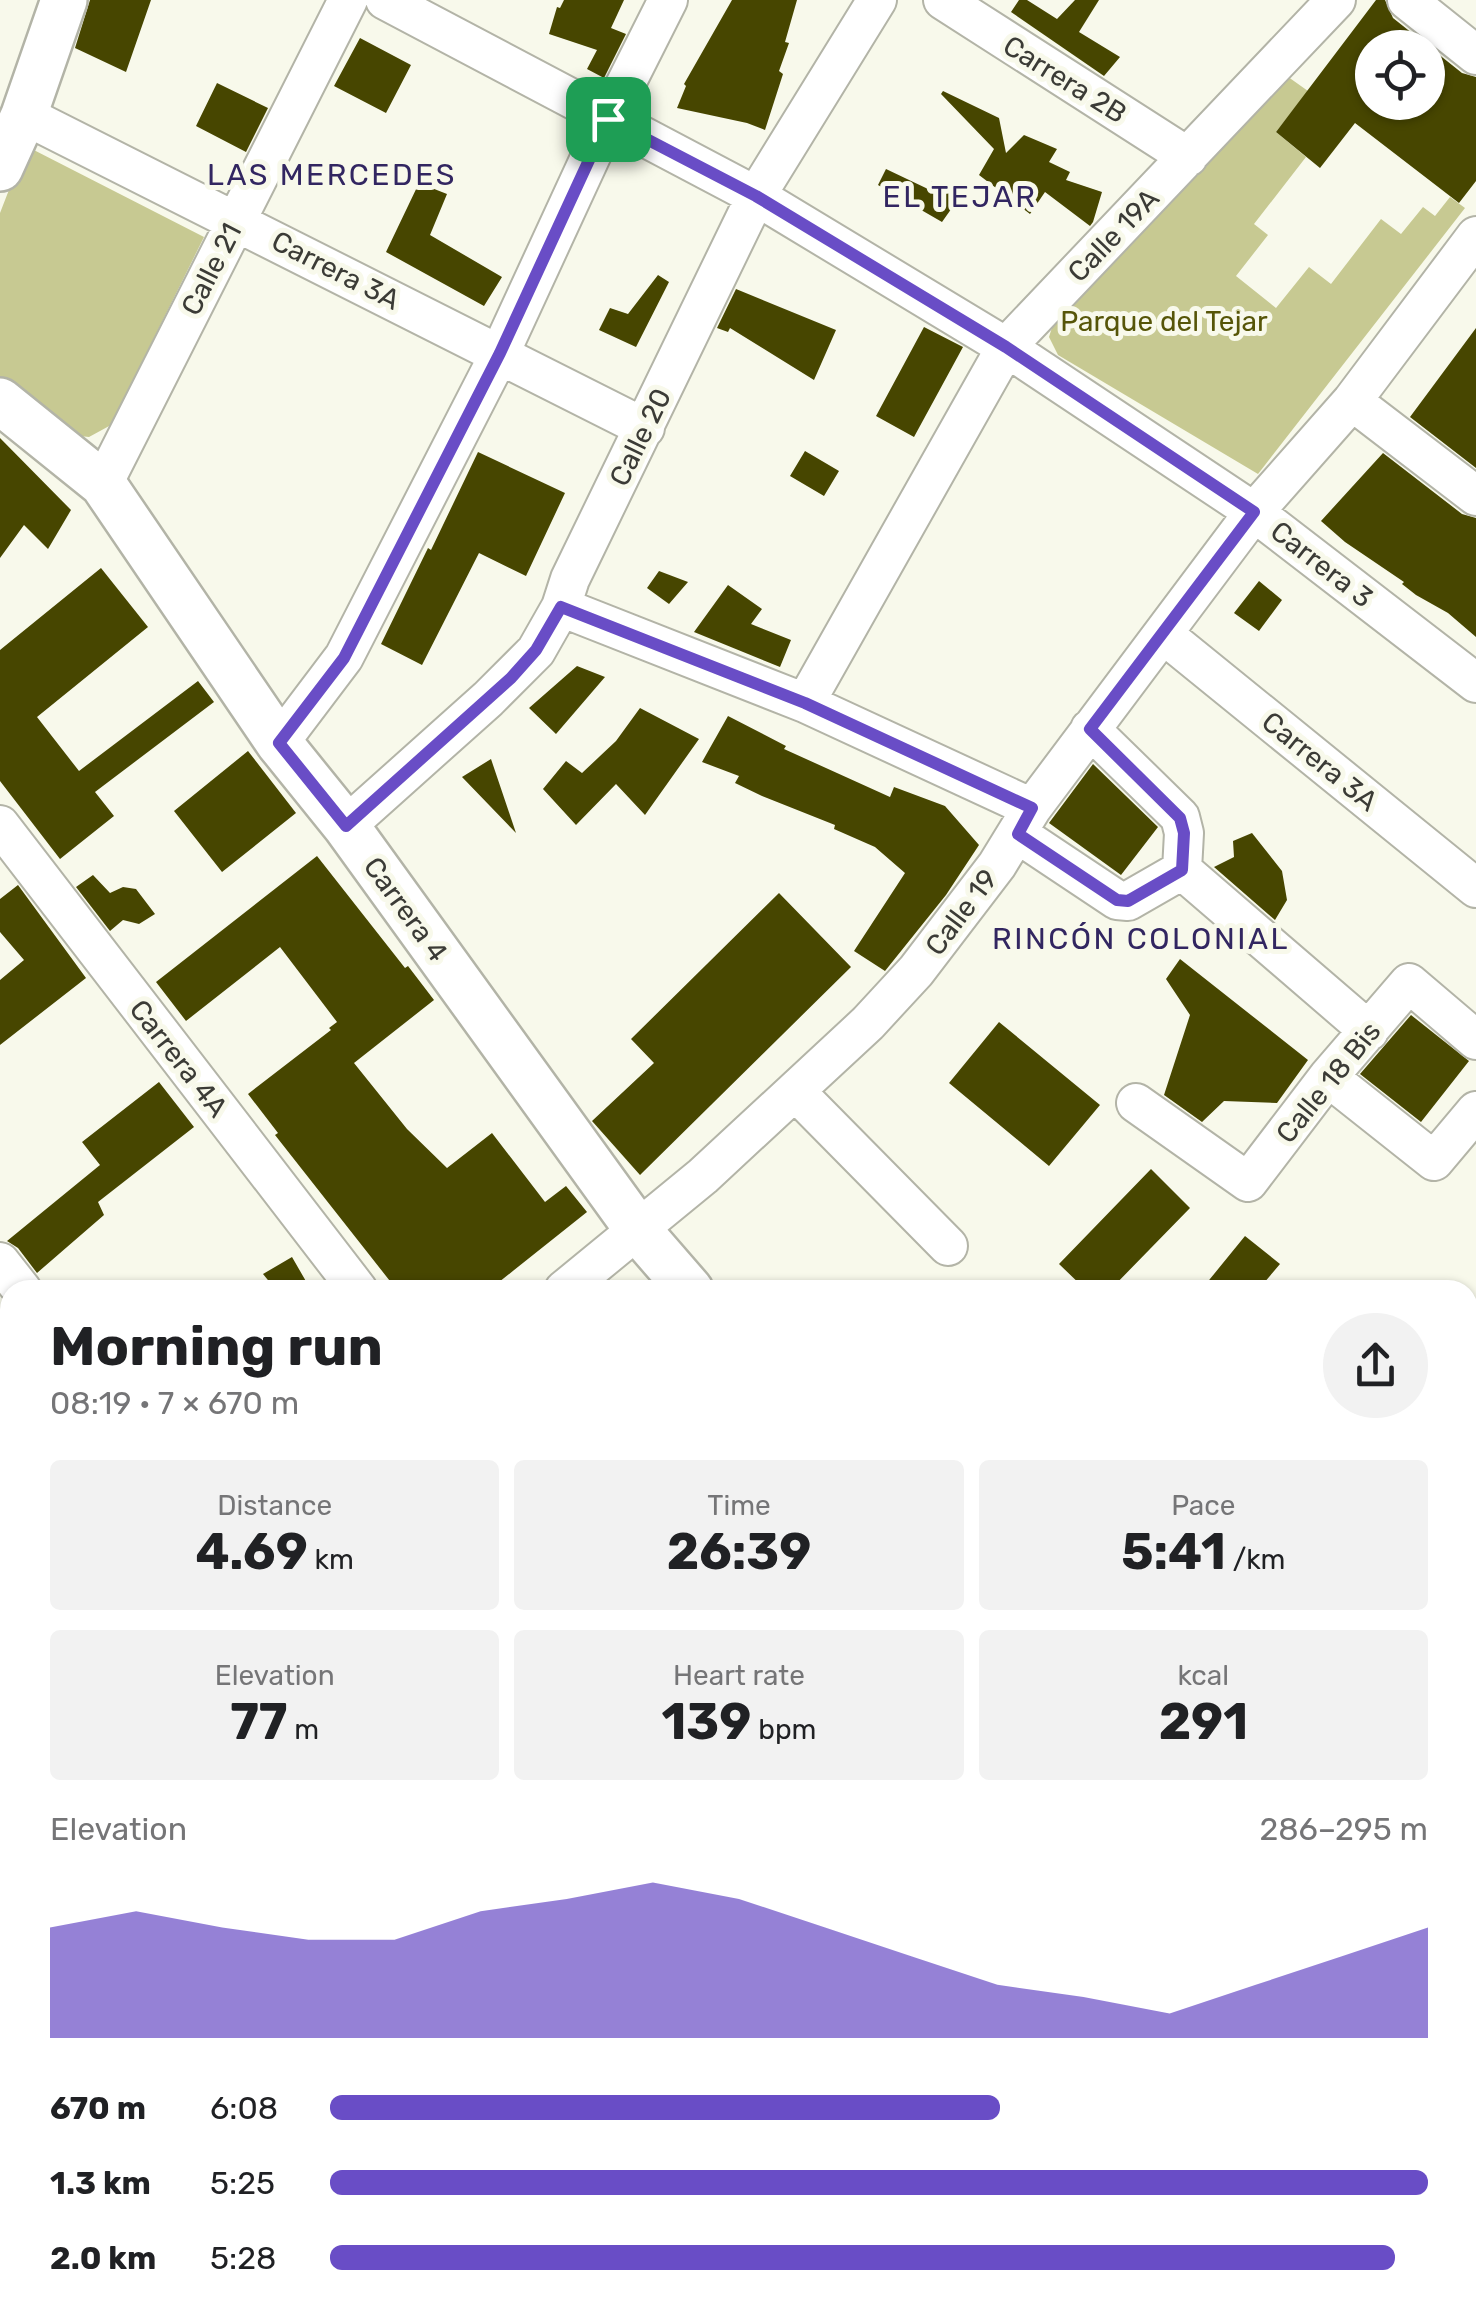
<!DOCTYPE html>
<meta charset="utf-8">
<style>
:root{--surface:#fff;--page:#f2f2f2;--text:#202124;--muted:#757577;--accent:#694dc6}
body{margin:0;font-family:Rubik,sans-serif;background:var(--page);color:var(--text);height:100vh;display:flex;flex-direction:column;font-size:38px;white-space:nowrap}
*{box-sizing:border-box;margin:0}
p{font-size:32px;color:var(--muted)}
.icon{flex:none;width:55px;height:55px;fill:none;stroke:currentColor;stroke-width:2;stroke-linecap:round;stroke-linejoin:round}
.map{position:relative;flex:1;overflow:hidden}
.drawer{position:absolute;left:0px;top:1280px;width:1478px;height:1035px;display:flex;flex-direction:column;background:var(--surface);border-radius:30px 30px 0 0;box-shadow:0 2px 8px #0004}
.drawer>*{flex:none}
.tools{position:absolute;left:1355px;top:30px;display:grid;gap:20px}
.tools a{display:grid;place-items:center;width:90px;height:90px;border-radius:50%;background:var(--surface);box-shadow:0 2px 8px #0004;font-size:50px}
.pin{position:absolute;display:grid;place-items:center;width:85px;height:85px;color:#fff;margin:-42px;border-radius:20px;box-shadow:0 5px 15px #0006}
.round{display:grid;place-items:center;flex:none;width:105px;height:105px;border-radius:52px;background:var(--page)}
.summary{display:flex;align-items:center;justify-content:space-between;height:170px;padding:0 50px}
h1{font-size:55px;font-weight:700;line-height:75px}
.metrics{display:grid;grid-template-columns:repeat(3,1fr);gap:15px;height:170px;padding:10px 50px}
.metrics div{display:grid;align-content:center;border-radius:10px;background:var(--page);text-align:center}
.metrics b{font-size:50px;font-weight:700}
.metrics small{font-size:28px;font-weight:400}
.metrics p{font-size:28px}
.chart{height:280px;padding:20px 50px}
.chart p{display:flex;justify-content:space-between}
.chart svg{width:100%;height:180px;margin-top:10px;fill:var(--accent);opacity:.7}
ul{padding:0 50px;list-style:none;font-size:32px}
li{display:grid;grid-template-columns:160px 120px 1fr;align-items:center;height:75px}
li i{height:25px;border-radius:12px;background:var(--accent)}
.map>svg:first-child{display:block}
.green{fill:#c7c992}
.building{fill:#474600;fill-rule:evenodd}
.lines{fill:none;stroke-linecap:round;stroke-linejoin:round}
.service-casing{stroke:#b3b4a7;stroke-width:22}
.minor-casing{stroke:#b3b4a7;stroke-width:42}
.tertiary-casing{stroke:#b3b4a7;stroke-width:50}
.secondary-casing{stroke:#b3b4a7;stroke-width:58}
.service{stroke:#fff;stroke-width:18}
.minor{stroke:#fff;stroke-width:38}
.tertiary{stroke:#fff;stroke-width:45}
.secondary{stroke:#fff;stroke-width:52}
.route-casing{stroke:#fff;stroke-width:20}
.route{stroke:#694dc6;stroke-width:12}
.labels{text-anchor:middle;stroke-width:10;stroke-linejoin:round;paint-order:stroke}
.street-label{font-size:28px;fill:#3b3b36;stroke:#f8f9eb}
.park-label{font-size:28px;fill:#565508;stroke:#f8f9eb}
.neighbourhood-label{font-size:30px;letter-spacing:2.5px;fill:#322661;stroke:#f8f9eb}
</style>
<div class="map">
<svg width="1476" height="2315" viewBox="0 0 1476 2315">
<rect width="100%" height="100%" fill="#f8f9eb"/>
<path class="green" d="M 1284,74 L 1308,91 L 1276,132 L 1306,157 L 1254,224 L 1268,235 L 1236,276 L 1276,308 L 1309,267 L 1331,284 L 1381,219 L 1401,234 L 1423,207 L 1435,216 L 1450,197 L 1465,208 L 1258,474 L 1058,355 L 1049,337 L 1056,315 Z
M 26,146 L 204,237 L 111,425 L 89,437 L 70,435 L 0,386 L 0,213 Z
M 1468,2093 L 1476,2101 L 1476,2193 L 1468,2187 Z"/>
<path class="building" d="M 90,0 L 151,0 L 126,72 L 75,48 Z
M 564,0 L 624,0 L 611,28 L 626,34 L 604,78 L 587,69 L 597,50 L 549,34 L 557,7 L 560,8 Z
M 732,0 L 797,0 L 785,42 L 789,43 L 779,71 L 783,74 L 765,130 L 747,123 L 677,108 L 686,86 L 684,84 Z
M 1019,0 L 1027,0 L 1057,19 L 1075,0 L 1099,0 L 1079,32 L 1120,57 L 1104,76 L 1011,12 Z
M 1376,0 L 1385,0 L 1393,18 L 1462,73 L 1476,77 L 1476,181 L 1459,203 L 1355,123 L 1320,168 L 1276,132 ZM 1372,48 L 1428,48 L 1428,102 L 1372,102 Z
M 360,38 L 411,65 L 386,113 L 334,86 Z
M 217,83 L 268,108 L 246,152 L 196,126 Z
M 943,91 L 999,118 L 1006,153 L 1024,135 L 1057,149 L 1049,162 L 1070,172 L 1066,180 L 1102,192 L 1093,222 L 1090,226 L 1045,192 L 1030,214 L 979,175 L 994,149 L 941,94 Z
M 886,169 L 928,189 L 932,181 L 959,198 L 942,222 L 878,185 Z
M 419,183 L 447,194 L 430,235 L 502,277 L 484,306 L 386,252 Z
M 658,275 L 669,282 L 636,347 L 599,330 L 610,308 L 628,314 Z
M 736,289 L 836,330 L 814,380 L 730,328 L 728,332 L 717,328 Z
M 924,327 L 963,347 L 914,437 L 876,416 Z
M 1476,328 L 1476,468 L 1410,417 Z
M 0,438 L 71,510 L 48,549 L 24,525 L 0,558 Z
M 805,451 L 839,471 L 824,496 L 790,476 Z
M 478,452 L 565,493 L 526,576 L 479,553 L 422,665 L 381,644 L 428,548 L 431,550 Z
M 1383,453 L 1462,514 L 1476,518 L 1476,637 L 1448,613 L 1416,595 L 1402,584 L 1404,582 L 1345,542 L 1321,521 Z
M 101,568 L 148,627 L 37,717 L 79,771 L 198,681 L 214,702 L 95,792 L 114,816 L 60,859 L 0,781 L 0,650 Z
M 659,571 L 688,582 L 669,604 L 647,588 Z
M 1259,581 L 1282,600 L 1259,631 L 1234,613 Z
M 728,585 L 762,609 L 751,624 L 791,640 L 780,667 L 694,632 Z
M 577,666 L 605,677 L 556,734 L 529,708 Z
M 640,708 L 699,739 L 645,815 L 616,784 L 576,825 L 543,789 L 566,761 L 582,773 L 616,741 Z
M 728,716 L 786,746 L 784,749 L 890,797 L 894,787 L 945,806 L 979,845 L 946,895 L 885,971 L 854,951 L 905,873 L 875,847 L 834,829 L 835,825 L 762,796 L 735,783 L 739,776 L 702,762 Z
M 248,751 L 296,813 L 222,872 L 174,811 Z
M 491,759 L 516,833 L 462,777 Z
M 1093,764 L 1158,827 L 1121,875 L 1049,823 Z
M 1252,833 L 1282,871 L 1287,900 L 1275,920 L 1214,867 L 1234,857 L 1233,841 Z
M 317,856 L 405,968 L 408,966 L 434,1000 L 354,1063 L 407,1129 L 447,1168 L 492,1133 L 545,1202 L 566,1186 L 587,1212 L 489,1290 L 397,1290 L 275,1135 L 278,1133 L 248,1094 L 331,1030 L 329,1028 L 337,1022 L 280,947 L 186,1021 L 156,982 Z
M 93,875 L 110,893 L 123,887 L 136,889 L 155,914 L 139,924 L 123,920 L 110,931 L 76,887 Z
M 18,885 L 86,978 L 0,1045 L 0,980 L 24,960 L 0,932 L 0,899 Z
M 779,893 L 851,967 L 640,1175 L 592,1121 L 654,1063 L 631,1039 Z
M 1180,959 L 1308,1060 L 1277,1103 L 1224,1101 L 1202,1122 L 1164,1095 L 1190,1015 L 1166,979 Z
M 1411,1015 L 1469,1061 L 1421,1122 L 1360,1074 Z
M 999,1022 L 1100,1105 L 1049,1166 L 949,1083 Z
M 159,1082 L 194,1127 L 98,1202 L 104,1215 L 37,1273 L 18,1248 L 7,1241 L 100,1165 L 82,1142 Z
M 1151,1169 L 1190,1208 L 1110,1290 L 1086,1290 L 1059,1264 Z
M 1245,1236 L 1280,1264 L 1258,1290 L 1201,1290 Z
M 292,1257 L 311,1290 L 276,1290 L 263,1274 Z"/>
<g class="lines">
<defs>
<path id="service" d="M 201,2315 L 207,2310 L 211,2315"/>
<path id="minor" d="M 385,0 L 756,196 L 1006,347 L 1254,512 L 1476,683
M 943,0 L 1188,157
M 1407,0 L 1476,55
M 24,115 L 645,428
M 1352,401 L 1476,496
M 103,484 L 348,0
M 561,607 L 805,703 L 1032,808
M 1163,634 L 1476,888
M 805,703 L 1006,347 L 1336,0
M 1090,729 L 1180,817 L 1184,833 L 1182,870
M 279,743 L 344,657 L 500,353 L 608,119 L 668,0
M 0,825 L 358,1290
M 346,826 L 488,699 L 536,651 L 561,607 L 570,579 L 756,196 L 877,0
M 1018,834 L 1117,900 L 1128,901 L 1182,870
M 1182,870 L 1369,1031
M 1328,1077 L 1434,1161 L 1476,1111
M 796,1092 L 948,1246
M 1136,1103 L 1248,1182 L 1328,1077 L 1409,983 L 1476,1040
M 0,1262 L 22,1290
M 564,1290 L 703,1176 L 868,1023 L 916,971 L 997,865 L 1032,808 L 1254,512 L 1352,401 L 1476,236
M 1468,1376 L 1476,1366
M 0,1686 L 10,1699
M 0,1736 L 10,1728
M 1468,2078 L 1476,2086
M 0,2145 L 10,2158
M 0,2208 L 10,2201
M 127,2305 L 134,2315
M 395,2305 L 403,2315
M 589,2305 L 593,2310
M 887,2315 L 889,2305
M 1115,2315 L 1116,2305
M 1261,2315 L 1262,2305
M 1389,2315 L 1391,2308"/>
<path id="tertiary" d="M 0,168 L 24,115 L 64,0
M 0,401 L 103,484 L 279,743 L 346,826 L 638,1230 L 690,1290
M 1468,1758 L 1476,1766
M 1468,2266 L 1476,2264"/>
<path id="secondary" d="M 1468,1659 L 1476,1650
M 711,2315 L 722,2305
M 768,2315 L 779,2305"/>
</defs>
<use href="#service" class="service-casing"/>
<use href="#minor" class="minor-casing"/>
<use href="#tertiary" class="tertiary-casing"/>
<use href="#secondary" class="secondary-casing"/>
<use href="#service" class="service"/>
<use href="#minor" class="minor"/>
<use href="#tertiary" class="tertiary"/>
<use href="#secondary" class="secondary"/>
</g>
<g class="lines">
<defs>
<path id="route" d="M 608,119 L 756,196 L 1006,347 L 1254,512 L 1090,729 L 1180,818 L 1184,833 L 1182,870 L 1128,901 L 1117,900 L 1018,834 L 1032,808 L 805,703 L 561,607 L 536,650 L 511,678 L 346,826 L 279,743 L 344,658 L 500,353 Z"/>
</defs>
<use href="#route" class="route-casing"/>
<use href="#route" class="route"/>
</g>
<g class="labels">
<g class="street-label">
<text transform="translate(1065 79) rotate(32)" y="10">Carrera 2B</text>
<text transform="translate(1113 235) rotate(-46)" y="10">Calle 19A</text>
<text transform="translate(211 269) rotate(-63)" y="10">Calle 21</text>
<text transform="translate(336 270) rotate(27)" y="10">Carrera 3A</text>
<text transform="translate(640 437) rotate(-64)" y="10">Calle 20</text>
<text transform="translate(1322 564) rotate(38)" y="10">Carrera 3</text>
<text transform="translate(1320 761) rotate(39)" y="10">Carrera 3A</text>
<text transform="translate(406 909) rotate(54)" y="10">Carrera 4</text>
<text transform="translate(961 912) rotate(-53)" y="10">Calle 19</text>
<text transform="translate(179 1058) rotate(52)" y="10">Carrera 4A</text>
<text transform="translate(1328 1082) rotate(-51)" y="10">Calle 18 Bis</text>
</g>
<g class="park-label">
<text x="1164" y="331">Parque del Tejar</text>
</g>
<g class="neighbourhood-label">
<text x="332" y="185">LAS MERCEDES</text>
<text x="960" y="207">EL TEJAR</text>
<text x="1141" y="949">RINCÓN COLONIAL</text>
</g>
</g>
</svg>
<div class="tools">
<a><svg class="icon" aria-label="locate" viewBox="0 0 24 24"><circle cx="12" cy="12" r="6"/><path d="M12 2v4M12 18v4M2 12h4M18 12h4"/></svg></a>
</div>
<div class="pin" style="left:608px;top:119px;background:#1e9e55"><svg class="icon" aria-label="arrive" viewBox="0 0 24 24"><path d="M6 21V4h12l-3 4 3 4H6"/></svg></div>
<section class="drawer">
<div class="summary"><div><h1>Morning run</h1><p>08:19 · 7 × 670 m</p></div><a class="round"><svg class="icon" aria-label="share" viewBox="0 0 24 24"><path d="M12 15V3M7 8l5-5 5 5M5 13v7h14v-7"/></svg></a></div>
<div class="metrics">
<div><p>Distance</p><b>4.69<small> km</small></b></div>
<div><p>Time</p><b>26:39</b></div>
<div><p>Pace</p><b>5:41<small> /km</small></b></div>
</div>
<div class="metrics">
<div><p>Elevation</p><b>77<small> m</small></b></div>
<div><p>Heart rate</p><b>139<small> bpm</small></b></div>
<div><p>kcal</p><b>291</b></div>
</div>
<div class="chart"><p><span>Elevation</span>286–295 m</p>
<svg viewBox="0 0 160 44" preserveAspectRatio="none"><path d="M0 44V17L10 13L20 17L30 20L40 20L50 13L60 10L70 6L80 10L90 17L100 24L110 31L120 34L130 38L140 31L150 24L160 17V44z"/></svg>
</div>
<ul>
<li><b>670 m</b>6:08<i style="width:61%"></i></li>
<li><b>1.3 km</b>5:25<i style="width:100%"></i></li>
<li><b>2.0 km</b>5:28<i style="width:97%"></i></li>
</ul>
</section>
</div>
